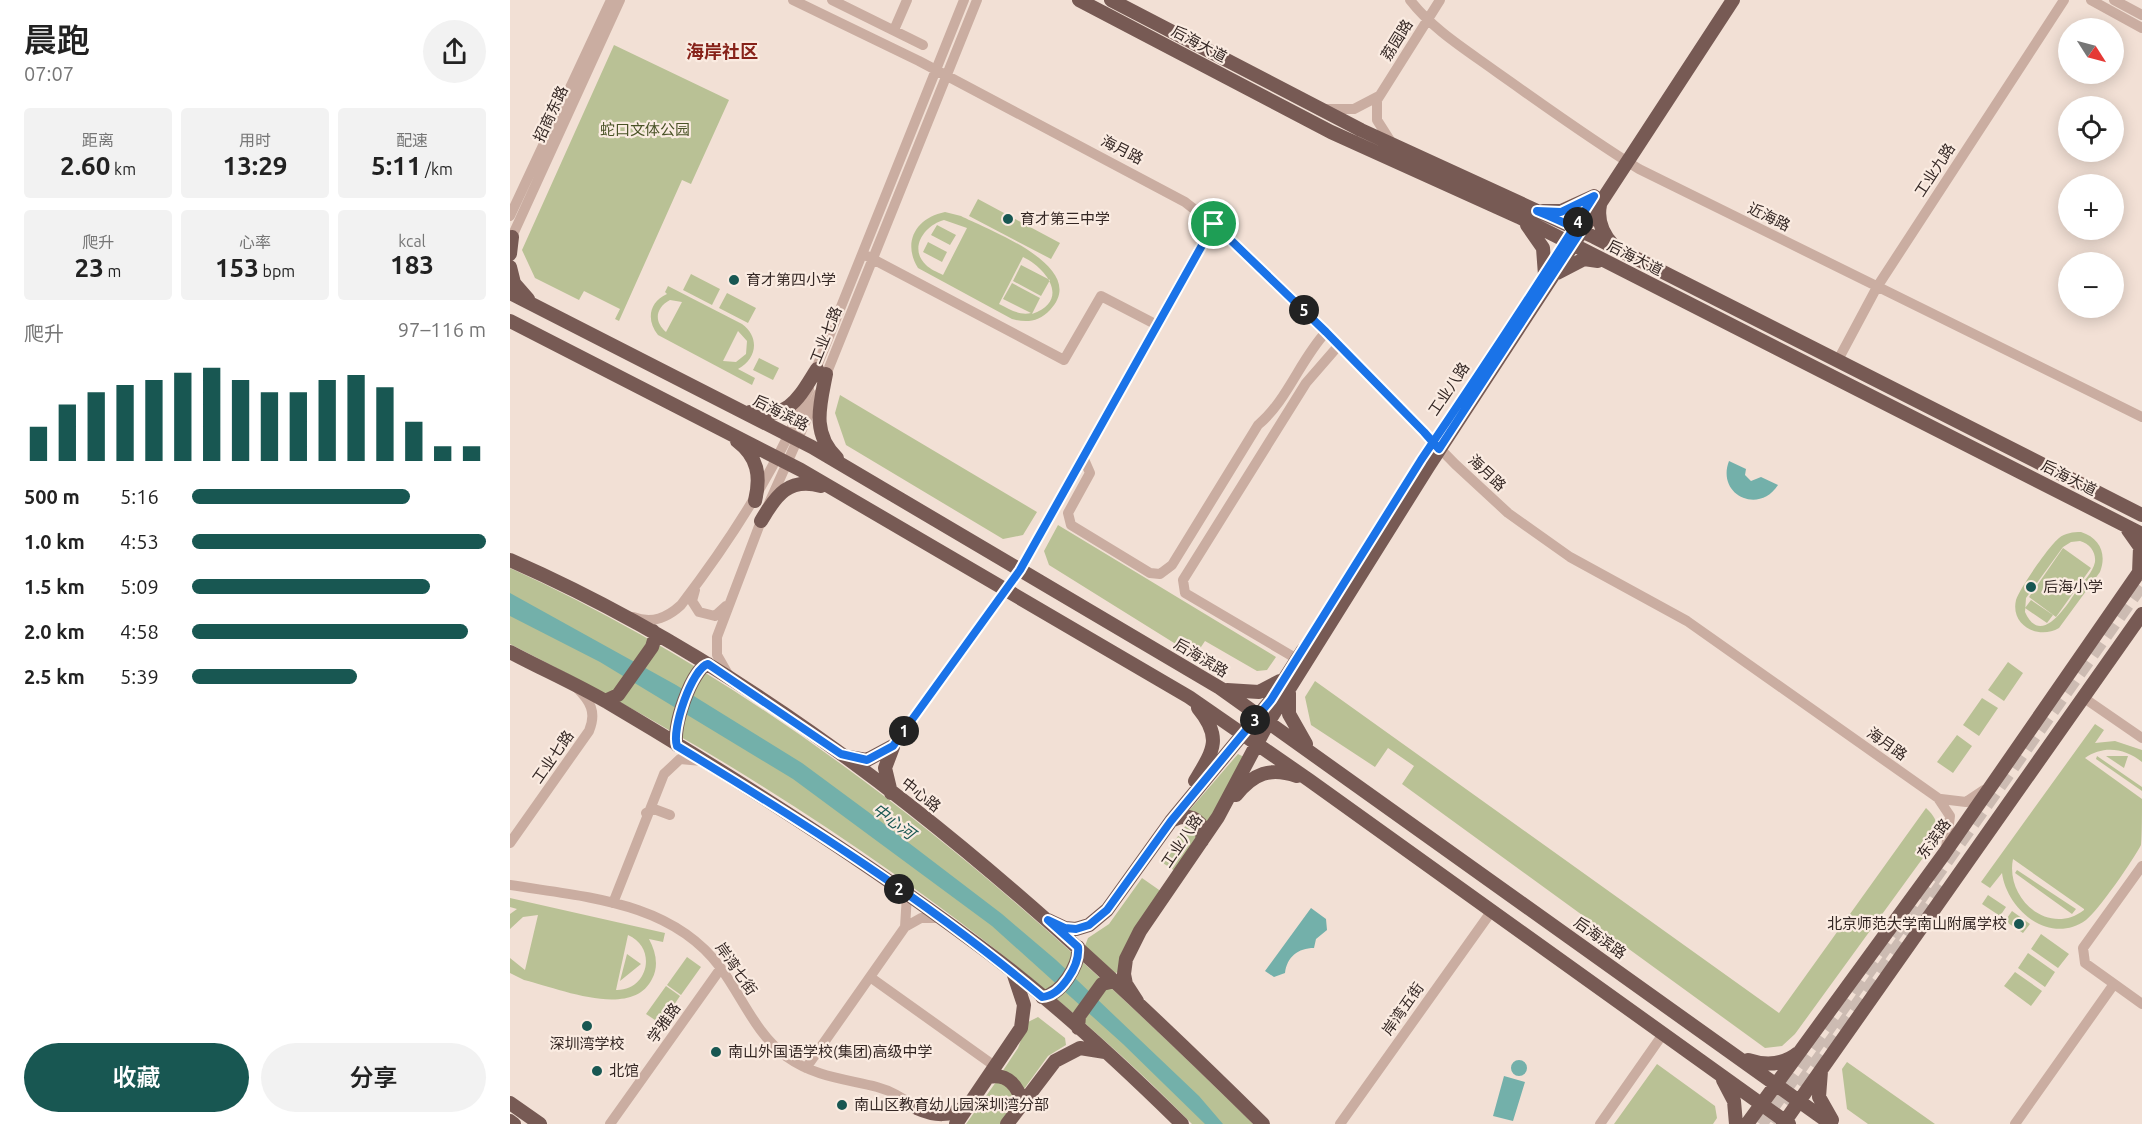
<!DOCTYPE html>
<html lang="zh">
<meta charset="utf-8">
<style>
:root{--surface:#fff;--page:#f2f2f2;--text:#222;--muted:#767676;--accent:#185752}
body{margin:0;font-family:Ubuntu,"Noto Sans SC",sans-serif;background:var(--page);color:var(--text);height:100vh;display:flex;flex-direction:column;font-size:22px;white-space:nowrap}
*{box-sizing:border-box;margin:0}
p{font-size:20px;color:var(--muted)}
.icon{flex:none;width:33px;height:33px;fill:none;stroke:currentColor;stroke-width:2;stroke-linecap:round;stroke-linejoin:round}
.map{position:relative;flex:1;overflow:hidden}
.side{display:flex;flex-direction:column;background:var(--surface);width:510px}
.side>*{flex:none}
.needle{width:39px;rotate:126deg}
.tools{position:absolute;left:1548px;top:18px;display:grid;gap:12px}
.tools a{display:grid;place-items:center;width:66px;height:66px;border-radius:50%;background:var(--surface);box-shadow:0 3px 15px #0003;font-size:30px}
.pin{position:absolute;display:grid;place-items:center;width:51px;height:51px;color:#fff;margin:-26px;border:3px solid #fff;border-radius:50%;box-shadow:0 2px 6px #0007}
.km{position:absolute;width:30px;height:30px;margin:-15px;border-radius:50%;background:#222;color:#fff;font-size:16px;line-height:30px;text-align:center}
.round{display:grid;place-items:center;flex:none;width:63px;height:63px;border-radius:32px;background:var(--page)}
.summary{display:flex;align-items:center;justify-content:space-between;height:102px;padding:0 24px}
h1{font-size:33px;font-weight:600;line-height:45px}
.stats{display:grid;grid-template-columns:repeat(3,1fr);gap:9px;height:102px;padding:6px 24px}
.stats div{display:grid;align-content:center;border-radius:6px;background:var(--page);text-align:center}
.stats b{font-size:26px;font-weight:600}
.stats small{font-size:16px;font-weight:400}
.stats p{font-size:16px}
.chart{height:168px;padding:12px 24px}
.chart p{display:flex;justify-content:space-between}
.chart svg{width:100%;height:108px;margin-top:6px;stroke:var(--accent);stroke-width:6}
.cta{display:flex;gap:12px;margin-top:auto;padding:12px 24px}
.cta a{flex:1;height:69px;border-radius:36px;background:var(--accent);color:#fff;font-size:24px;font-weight:600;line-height:69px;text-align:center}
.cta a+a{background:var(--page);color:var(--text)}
ul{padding:0 24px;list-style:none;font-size:20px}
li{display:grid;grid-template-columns:96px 72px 1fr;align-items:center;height:45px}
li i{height:15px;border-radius:8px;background:var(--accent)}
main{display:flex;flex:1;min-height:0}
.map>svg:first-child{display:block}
.green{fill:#b9c195;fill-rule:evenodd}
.water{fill:#73b0aa}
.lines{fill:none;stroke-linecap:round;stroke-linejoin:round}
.highway-tunnel{stroke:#ccbbb2;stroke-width:15;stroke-dasharray:15 8;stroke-linecap:butt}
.minor{stroke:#caada1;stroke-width:10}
.major{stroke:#775a54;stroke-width:14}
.route-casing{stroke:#fff;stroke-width:12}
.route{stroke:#1a73e8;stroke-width:8}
.poi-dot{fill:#185752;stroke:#faebe1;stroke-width:2}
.labels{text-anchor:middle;stroke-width:4.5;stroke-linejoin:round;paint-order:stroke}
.street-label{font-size:15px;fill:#342724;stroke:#faebe1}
.park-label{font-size:15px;fill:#4a5327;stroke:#faebe1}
.poi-label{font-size:15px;fill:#342724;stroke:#faebe1;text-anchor:start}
.water-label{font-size:16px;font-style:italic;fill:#185752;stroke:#faebe1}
.quarter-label{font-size:18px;font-weight:bold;fill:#872219;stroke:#faebe1}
</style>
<main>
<section class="side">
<div class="summary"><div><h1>晨跑</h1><p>07:07</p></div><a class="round"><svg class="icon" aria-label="share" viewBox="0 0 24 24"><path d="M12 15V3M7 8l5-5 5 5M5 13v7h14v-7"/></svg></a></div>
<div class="stats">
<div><p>距离</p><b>2.60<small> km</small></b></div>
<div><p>用时</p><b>13:29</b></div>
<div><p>配速</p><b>5:11<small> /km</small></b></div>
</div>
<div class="stats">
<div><p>爬升</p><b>23<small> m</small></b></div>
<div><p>心率</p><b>153<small> bpm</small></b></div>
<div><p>kcal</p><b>183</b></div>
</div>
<div class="chart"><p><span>爬升</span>97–116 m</p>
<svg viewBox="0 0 160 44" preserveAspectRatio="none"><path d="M5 44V30M15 44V21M25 44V16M35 44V13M45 44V11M55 44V8M65 44V6M75 44V11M85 44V16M95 44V16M105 44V11M115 44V9M125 44V14M135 44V28M145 44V38M155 44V38"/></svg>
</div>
<ul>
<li><b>500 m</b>5:16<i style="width:74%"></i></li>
<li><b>1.0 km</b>4:53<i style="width:100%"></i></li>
<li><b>1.5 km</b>5:09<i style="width:81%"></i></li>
<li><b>2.0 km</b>4:58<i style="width:94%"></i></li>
<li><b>2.5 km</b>5:39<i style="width:56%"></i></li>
</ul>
<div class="cta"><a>收藏</a><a>分享</a></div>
</section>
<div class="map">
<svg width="1632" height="1124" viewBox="0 0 1632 1124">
<rect width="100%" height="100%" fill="#f2e0d5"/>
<path class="green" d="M 104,45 L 219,100 L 181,184 L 172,180 L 109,321 L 105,319 L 110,309 L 74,291 L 69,300 L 25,278 L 12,250 Z
M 468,199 L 550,243 L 541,259 L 459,216 Z
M 435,212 L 451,216 C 478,230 581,267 540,310 C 529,322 516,323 502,319 L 408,268 C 392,242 406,218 435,212 ZM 434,220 L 457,228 L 433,275 C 427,272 420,269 416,265 C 398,248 415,225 434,220 ZM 513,257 C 538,269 560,301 522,314 L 530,298 L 502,283 L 493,299 L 521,313 C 510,316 499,309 489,304 Z
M 427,225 L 446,235 L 440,245 L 421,235 Z
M 418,242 L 437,252 L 432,262 L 413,252 Z
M 511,265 L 540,280 L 531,296 L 503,281 Z
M 181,274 L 210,289 L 202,305 L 173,290 Z
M 158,286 L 232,324 C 250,337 247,359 228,369 L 245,378 L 242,385 L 148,335 C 136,320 139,302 157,294 L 155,292 ZM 160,300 L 172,302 L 156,332 C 144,322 145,308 160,300 ZM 228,331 L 237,341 L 236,354 L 226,362 L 213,361 Z
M 217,293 L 246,308 L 238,323 L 209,308 Z
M 249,358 L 269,368 L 263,380 L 243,370 Z
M 330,395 L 527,512 L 513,535 L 493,539 L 336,445 L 325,413 Z
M 548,525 L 766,657 L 757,670 L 747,671 L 695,641 L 685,656 L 539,565 L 534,551 Z
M 1571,532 C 1590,538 1597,554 1590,572 L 1549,628 C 1529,640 1500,626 1506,600 C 1510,588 1539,546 1549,538 C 1555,533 1563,532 1571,532 ZM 1570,541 C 1580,544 1586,552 1585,562 C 1583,572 1573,582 1567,590 C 1557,605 1531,648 1515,612 L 1516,598 L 1553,547 L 1561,542 Z
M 1553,548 L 1581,568 L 1546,617 L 1519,597 Z
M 0,568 C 285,698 522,905 743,1124 L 682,1124 C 493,931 240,765 0,644 Z
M 1521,600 L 1543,615 L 1537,623 L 1515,608 Z
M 1498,662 L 1513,673 L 1494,701 L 1478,690 Z
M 805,681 L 1269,1013 L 1416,808 C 1427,818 1429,826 1426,840 L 1285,1034 L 1272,1046 L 1255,1048 L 892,784 L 904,766 L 878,748 L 865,767 L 801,725 L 795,697 Z
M 1472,698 L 1488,708 L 1469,736 L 1453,725 Z
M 1585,724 L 1594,730 L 1585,743 L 1605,741 L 1632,750 L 1632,762 C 1615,748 1593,745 1575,758 L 1632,799 C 1632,812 1632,834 1631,845 C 1624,859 1588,911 1576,920 C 1540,946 1497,910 1492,873 L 1480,888 L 1471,882 ZM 1503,859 L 1574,909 L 1574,910 C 1539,937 1495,899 1503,859 Z
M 1447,735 L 1462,746 L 1443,773 L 1427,762 Z
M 728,754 L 734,757 L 698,824 L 677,813 Z
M 1587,756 L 1632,787 L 1632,791 L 1586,759 Z
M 1596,756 L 1618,756 L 1614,768 Z
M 679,821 L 690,833 L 665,871 L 650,861 Z
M 1507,870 L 1566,909 L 1562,914 L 1505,873 Z
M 632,878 L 652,892 L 613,950 L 609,972 L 605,973 L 575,946 L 578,938 L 599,924 Z
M 1478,895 L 1496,907 L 1490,916 L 1472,904 Z
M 0,898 L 155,933 L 153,942 L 139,939 C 146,952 149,966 142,979 C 122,1020 48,988 14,980 L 0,973 L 0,958 L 15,970 L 28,915 L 13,917 L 0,929 L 0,914 L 7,909 L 0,907 ZM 118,935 C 148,948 138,991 106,990 Z
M 1502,911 L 1520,924 L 1513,933 L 1495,921 Z
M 1531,934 L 1559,954 L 1548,968 L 1521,949 Z
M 1518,953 L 1545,972 L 1535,987 L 1508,968 Z
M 117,954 L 131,964 L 110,981 Z
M 177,957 L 191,967 L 171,995 L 157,985 Z
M 1505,972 L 1532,991 L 1521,1006 L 1494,986 Z
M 156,986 L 170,996 L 151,1024 L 136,1014 Z
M 528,1017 L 555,1038 L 556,1045 L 538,1056 L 514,1089 L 492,1072 L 508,1048 L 518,1022 Z
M 1337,1062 L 1425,1124 L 1358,1124 L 1337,1109 L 1332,1069 Z
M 1147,1064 L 1205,1106 L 1207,1118 L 1203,1124 L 1104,1124 Z
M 486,1082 L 495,1084 L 506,1100 L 490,1124 L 456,1124 Z"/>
<path class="water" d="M 1219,461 L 1236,469 L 1235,475 L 1241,481 L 1251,477 L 1268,485 C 1249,515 1206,495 1219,461 Z
M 0,593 L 166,685 L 292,763 L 361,814 L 492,914 L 546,960 L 689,1096 L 713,1124 L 695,1124 L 613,1044 L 482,926 L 283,779 L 90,662 L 0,616 Z
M 801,908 L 816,919 L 817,930 L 806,939 L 804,948 C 788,948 777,957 775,973 L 764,977 L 755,971 Z
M1001 1068a8 8 0 1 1 16 0a8 8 0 1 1-16 0Z
M 994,1076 L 1015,1082 L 1003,1121 L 983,1116 Z"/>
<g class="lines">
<path class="highway-tunnel" d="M 1250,1124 L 1632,583
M 1264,1124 L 1435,881"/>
<path class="minor" d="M 283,0 L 409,61 L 675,202 L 703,224 L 816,332 L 945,464 L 998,513 L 1060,557 L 1177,621 L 1428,798 L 1440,816 L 1436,848
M 322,0 L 413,45
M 900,0 C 923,30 958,51 988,73 C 1035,106 1080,139 1129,169 L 1632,417
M 1581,0 L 1632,28
M 1604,0 L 1632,15
M 384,30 L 397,0
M 813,109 L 844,109 L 869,96
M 881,142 L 867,120 L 867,100 L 930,0
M 0,216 L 101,0
M 0,241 L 110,0
M 357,256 L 554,360 L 591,296 L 647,325
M 1328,360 L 1367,287 L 1554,0
M 304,374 L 454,0
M 314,380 L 467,0
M 573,457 L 580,473 L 558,513 L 561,525 L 640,573 L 650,574 L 662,565 L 748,425 C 777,401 790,360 816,332
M 185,590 L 182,601 L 189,612 L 205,616 L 216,606
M 123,617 C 142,624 157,618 171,605 C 223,537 267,468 299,389
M 787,659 L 675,593 L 673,580 L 796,383 L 829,345
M 219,676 L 207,655 L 207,637 L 251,521 L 308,394
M 1574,698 L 1632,738
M 383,746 L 510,570 L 703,224
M 1431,799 L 1456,802 L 1474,790
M 136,813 L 144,809 L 160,815
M 0,843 L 79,731 C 87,712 80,701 67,688
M 1632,866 L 1573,948 L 1575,963 L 1632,1004
M 0,885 C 74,897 161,901 210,967 C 233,998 245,1033 277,1057 C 305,1077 336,1079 367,1087 C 382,1091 395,1099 407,1108
M 103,903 L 154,774 L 170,759 L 192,761
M 395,927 L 411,918 L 430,918
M 360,977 L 486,1067
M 296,1068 L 395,927 L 397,895
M 100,1124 L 211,968
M 830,1124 L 981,912
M 1090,1124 L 1153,1034
M 1505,1124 L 1604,984"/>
<path class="major" d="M 569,0 L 821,132 L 1009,217 L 1632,534
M 601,0 L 851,130 L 1084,237 L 1632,515
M 1090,205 C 1087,220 1092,233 1103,245
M 1033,211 L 1051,211 L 1084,196
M 1017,225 L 1033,248 L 1035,275
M 0,254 L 2,237
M 0,267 L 4,283 L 18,299
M 1047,273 L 1074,259 L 1088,261
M 0,293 L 302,447 L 710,688 L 1321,1124
M 0,321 L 291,470 L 679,697 L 799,780 L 1279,1124
M 316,374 C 310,405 301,433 327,458
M 240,412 C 280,420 289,397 307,369
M 227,441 C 248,457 251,476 245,501
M 251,521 C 266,495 279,477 311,486
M 1618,530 L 1630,547 L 1629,573
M 0,560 C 290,687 530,904 753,1124
M 0,652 C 32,669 66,684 97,702 C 224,777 350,857 468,945 C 540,998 608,1061 672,1124
M 717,690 L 749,692 L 770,681
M 779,693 L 779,714 L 796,744
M 95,701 L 108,695 L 142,647 L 145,637 L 143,631
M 167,745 C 161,730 182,668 198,664
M 338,757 L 357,760 L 383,746
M 685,781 C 703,751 713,738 688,708
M 381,793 L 375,768 L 383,747
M 726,795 C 744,773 760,767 787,776
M 661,821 C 673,815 685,814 693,828 L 692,841
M 538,920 L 555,928 L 566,929 L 579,925 L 597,910 L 661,821 L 761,700 L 793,650
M 532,997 C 551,995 570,965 568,947
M 627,1001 L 616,984 L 614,974 L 616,959 L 630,931 L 708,817 L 759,721 L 918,467 L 1223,0
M 568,1028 L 569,1016 L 592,984 L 605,981
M 1238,1060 C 1256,1066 1273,1065 1288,1053
M 1311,1071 L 1309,1097 L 1322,1120
M 479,1077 C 498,1073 509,1087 512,1104
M 1213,1080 L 1224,1101 L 1226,1124
M 0,1103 L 30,1124
M 407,1108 C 425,1116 440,1117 456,1106
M 0,1121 L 4,1124
M 446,1124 L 511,1028 L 514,1005 L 504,975
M 497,1124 L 545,1061 L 570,1048 L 595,1052
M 1237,1124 L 1434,854 L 1632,568
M 1273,1124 L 1632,614"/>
</g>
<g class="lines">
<defs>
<path id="route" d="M 704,224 L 510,570 L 383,746 L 357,760 L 331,754 L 198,664 C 182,668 161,730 167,746 C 293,822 419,902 532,997 C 551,996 570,965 568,947 L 538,920 L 555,928 L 566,929 L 579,925 L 597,910 L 661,821 L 761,700 L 911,460 C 970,373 1028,285 1084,196 L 1051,212 L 1027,211 C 1042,217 1057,224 1071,231 L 929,449 L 914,432 L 816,332 L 704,224"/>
</defs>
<use href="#route" class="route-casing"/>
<use href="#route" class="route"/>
</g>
<g class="poi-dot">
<circle cx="498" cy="219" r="6"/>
<circle cx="224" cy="280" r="6"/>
<circle cx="1521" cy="587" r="6"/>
<circle cx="1509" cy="924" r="6"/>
<circle cx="77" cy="1026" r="6"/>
<circle cx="206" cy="1052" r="6"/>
<circle cx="87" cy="1071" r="6"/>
<circle cx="332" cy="1105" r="6"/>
</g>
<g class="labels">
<g class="street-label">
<text transform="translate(887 40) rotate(-58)" y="5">荔园路</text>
<text transform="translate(689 44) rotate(28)" y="5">后海大道</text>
<text transform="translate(41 114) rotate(-65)" y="5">招商东路</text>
<text transform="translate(612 150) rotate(27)" y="5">海月路</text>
<text transform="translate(1425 170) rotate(-57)" y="5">工业九路</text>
<text transform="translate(1259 217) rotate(26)" y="5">近海路</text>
<text transform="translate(1125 258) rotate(27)" y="5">后海大道</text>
<text transform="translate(316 335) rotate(-68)" y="5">工业七路</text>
<text transform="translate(939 389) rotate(-56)" y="5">工业八路</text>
<text transform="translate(271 413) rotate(27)" y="5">后海滨路</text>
<text transform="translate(977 473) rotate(43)" y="5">海月路</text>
<text transform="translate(1559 478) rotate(27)" y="5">后海大道</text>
<text transform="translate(691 658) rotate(31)" y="5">后海滨路</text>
<text transform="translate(1377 744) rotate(35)" y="5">海月路</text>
<text transform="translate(43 757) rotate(-55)" y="5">工业七路</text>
<text transform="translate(411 795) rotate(38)" y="5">中心路</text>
<text transform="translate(1424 839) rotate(-54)" y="5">东滨路</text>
<text transform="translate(672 841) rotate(-56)" y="5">工业八路</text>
<text transform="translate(1090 938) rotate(36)" y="5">后海滨路</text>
<text transform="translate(226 969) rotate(55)" y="5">岸湾七街</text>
<text transform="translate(893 1009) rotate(-55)" y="5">岸湾五街</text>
<text transform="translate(154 1023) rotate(-55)" y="5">学雅路</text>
</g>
<g class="park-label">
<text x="135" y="135">蛇口文体公园</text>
</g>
<g class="poi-label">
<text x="510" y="224">育才第三中学</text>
<text x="236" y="285">育才第四小学</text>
<text x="1533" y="592">后海小学</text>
<text x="1497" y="929" text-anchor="end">北京师范大学南山附属学校</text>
<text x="77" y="1049" text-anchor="middle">深圳湾学校</text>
<text x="218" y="1057">南山外国语学校(集团)高级中学</text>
<text x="99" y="1076">北馆</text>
<text x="344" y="1110">南山区教育幼儿园深圳湾分部</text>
</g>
<g class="water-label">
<text transform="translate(384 821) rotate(37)" y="6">中心河</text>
</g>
<g class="quarter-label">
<text x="212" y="58">海岸社区</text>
</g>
</g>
</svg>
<div class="tools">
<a><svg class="needle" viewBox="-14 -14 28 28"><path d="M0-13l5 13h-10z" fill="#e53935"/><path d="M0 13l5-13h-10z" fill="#767676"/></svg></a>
<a><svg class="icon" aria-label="locate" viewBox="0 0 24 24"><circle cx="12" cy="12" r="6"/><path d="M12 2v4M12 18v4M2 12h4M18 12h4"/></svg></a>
<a>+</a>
<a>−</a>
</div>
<div class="pin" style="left:704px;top:224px;background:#1e9e55"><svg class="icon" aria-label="arrive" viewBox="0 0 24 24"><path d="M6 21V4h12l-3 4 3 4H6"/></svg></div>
<b class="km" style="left:394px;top:731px">1</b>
<b class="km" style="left:389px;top:889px">2</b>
<b class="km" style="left:745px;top:720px">3</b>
<b class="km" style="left:1068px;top:222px">4</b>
<b class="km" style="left:794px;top:310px">5</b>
</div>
</main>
